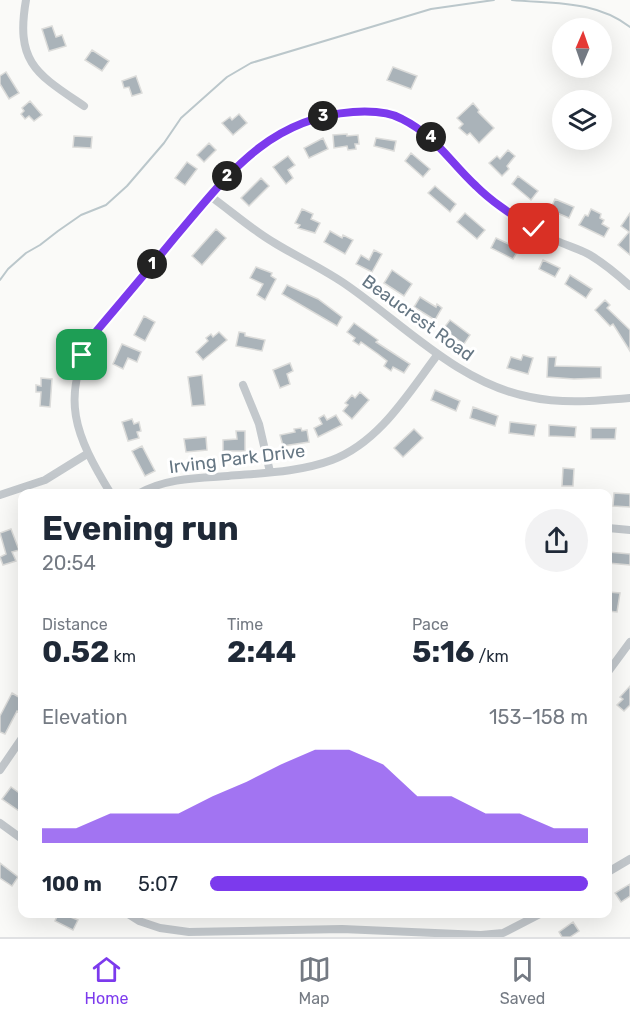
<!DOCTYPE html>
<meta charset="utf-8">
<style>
:root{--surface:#fff;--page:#f2f2f3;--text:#1f2937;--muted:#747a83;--line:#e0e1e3;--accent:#7c3aed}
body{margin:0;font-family:Rubik,sans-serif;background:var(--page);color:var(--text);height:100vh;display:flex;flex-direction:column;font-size:22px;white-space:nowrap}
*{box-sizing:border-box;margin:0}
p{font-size:20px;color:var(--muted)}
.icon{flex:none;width:33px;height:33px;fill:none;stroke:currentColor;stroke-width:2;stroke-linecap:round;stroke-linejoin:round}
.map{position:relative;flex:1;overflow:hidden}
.panel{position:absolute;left:18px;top:489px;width:594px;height:429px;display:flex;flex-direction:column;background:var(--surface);border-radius:12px;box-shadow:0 6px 24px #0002}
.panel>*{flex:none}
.needle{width:39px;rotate:2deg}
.fabs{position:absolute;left:552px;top:18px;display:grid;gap:12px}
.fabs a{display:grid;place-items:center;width:60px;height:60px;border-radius:50%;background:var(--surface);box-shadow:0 6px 24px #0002;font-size:30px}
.pin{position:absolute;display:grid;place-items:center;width:51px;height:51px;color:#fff;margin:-26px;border-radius:12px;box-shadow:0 3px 9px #0006}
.km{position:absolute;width:30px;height:30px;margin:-15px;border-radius:50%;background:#222;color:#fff;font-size:16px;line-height:30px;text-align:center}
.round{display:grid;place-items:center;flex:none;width:63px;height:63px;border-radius:32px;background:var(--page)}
.head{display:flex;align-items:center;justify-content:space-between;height:102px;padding:0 24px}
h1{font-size:33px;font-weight:700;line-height:45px}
.figures{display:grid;grid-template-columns:repeat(3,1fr);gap:9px;height:102px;padding:6px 24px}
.figures div{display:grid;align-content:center}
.figures b{font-size:30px;font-weight:700}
.figures small{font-size:16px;font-weight:400}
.figures p{font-size:16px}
.chart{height:168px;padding:12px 24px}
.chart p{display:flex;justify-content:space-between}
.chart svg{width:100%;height:108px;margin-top:6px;fill:var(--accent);opacity:.7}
ul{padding:0 24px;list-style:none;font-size:20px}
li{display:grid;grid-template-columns:96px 72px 1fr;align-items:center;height:45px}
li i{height:15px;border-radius:8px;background:var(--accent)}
.tab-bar{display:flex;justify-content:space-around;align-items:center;height:84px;border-top:2px solid var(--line);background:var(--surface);font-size:16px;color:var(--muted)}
.tab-bar a{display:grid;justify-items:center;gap:3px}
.tab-bar .selected{color:var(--accent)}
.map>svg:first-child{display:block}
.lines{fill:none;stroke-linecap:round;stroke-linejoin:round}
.stream{stroke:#bbc7cb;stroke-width:2}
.building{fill:#aab3b9;stroke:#dcdcda;stroke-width:1.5}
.street{stroke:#c3c8cc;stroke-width:8}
.route-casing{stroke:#fff;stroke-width:12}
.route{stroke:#7c3aed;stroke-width:8}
.labels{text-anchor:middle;stroke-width:6;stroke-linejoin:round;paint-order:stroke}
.street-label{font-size:18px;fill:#657683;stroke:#fff}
</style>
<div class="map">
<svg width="630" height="937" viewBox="0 0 630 937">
<rect width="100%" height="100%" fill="#fafaf8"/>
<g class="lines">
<path class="stream" d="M 512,0 C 553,4 595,0 630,27
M 0,280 L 8,269 L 26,253 L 40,245 L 58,231 L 81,215 L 106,205 L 127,186 L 164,143 L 181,118 L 227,77 L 251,63 L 431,9 L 494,0"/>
</g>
<path class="building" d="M 52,26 L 56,37 L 62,35 L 66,46 L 49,51 L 42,29 Z
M 92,50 L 109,61 L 102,71 L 85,60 Z
M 393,67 L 417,76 L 411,89 L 387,80 Z
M 6,72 L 19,93 L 9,99 L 0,84 L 0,76 Z
M 136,76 L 142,93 L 132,96 L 129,87 L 124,88 L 122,81 Z
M 30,101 L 42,115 L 34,121 L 29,116 L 25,119 L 21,114 L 24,111 L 22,108 Z
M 473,103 L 479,110 L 478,112 L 494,128 L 479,143 L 470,133 L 467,135 L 459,128 L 463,124 L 457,118 Z
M 239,114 L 247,123 L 233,135 L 222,123 L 230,117 L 232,120 Z
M 347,134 L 347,136 L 358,135 L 359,144 L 355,144 L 356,149 L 348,150 L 347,146 L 334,148 L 333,135 Z
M 74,136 L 92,137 L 91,148 L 73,147 Z
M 323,138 L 328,149 L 309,158 L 304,148 Z
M 376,138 L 396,141 L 394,151 L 374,146 Z
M 209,143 L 216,150 L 204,162 L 197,155 Z
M 508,150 L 515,156 L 507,166 L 509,169 L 502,176 L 489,163 L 497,156 L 500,159 Z
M 411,153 L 430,169 L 423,177 L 405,161 Z
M 288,156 L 295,165 L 288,170 L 293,178 L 286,184 L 273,167 Z
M 187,162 L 197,169 L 185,185 L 175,178 Z
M 518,176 L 538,191 L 531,200 L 512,184 Z
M 261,178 L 269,186 L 249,206 L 241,198 Z
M 435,186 L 456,204 L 450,212 L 428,193 Z
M 555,199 L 574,207 L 569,218 L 550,210 Z
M 302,209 L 313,214 L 311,219 L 320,223 L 315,233 L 298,228 L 300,225 L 295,223 Z
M 591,209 L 601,214 L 600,218 L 604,220 L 602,224 L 609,228 L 604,237 L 579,225 L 585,215 L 588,216 Z
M 465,213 L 485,230 L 477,239 L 457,222 Z
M 630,213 L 630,255 L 618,245 L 629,232 L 621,226 Z
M 216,229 L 226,238 L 202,265 L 192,256 Z
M 330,231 L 342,238 L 343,235 L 353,240 L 345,254 L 324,242 Z
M 496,238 L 519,249 L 513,259 L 491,248 Z
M 374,250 L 382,254 L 372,272 L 356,264 L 361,255 L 369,260 Z
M 543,260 L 560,268 L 555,277 L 539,269 Z
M 256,267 L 272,273 L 271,276 L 276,279 L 265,300 L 257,295 L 263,284 L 250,278 Z
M 392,270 L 412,284 L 404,296 L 384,283 Z
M 570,275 L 592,289 L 586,298 L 565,284 Z
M 287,285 L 318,299 L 342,317 L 337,326 L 282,294 Z
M 420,297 L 436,307 L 437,304 L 442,308 L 435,320 L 414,307 Z
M 605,300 L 610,305 L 607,308 L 630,330 L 630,351 L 613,324 L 610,326 L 595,310 Z
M 144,316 L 155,322 L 145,341 L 134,335 Z
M 450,320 L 470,335 L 464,344 L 443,329 Z
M 354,323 L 378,340 L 376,342 L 410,364 L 404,373 L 393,367 L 391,371 L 384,366 L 387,361 L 378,354 L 361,342 L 359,345 L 353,341 L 355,338 L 347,332 Z
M 219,332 L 227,340 L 203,360 L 196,352 L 208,341 L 206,338 L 211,334 L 213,337 Z
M 239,332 L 245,333 L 245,336 L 265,340 L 262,351 L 236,346 Z
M 122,344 L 141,352 L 137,362 L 128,358 L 123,369 L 113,364 Z
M 523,355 L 533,358 L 528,374 L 507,368 L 511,357 L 521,360 Z
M 548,357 L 556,357 L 555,366 L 601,367 L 601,378 L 574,379 L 547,377 Z
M 290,363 L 293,371 L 287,374 L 290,384 L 280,388 L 273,370 Z
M 202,375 L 205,405 L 192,406 L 188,377 Z
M 41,378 L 52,379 L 50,407 L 40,406 L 41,392 L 36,392 L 36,385 L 41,386 Z
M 435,390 L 460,401 L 456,411 L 431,400 Z
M 360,392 L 369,400 L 352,419 L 343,411 L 348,405 L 345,403 L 352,395 L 355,398 Z
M 473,407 L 498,416 L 495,426 L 470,418 Z
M 324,415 L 327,420 L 336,415 L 342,425 L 318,437 L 314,428 L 322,424 L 319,418 Z
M 132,419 L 134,424 L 139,422 L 141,431 L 137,432 L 139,438 L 128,441 L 122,422 Z
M 510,422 L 536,425 L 534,436 L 509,433 Z
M 549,425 L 576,427 L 575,437 L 549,436 Z
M 301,428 L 302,431 L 307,430 L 309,442 L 283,446 L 280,435 L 295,432 L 294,429 Z
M 591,428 L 616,428 L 615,439 L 591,439 Z
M 414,429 L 423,438 L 403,457 L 394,448 Z
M 236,431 L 245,431 L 245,451 L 223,451 L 223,440 L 237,439 Z
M 206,437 L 207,450 L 186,452 L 184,439 Z
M 142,446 L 155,471 L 145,476 L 132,451 Z
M 563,468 L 574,469 L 573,486 L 562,486 Z
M 614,493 L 630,494 L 630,507 L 613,506 Z
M 11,529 L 19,550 L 12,552 L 16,561 L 3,565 L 0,557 L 6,554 L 0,533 Z
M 608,552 L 630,554 L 630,565 L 608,563 Z
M 608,592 L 620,593 L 617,612 L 608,611 Z
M 630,686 L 630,705 L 624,711 L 617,705 L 623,699 L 620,697 Z
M 12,693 L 22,699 L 22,705 L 19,712 L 17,711 L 5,734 L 0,732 L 0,716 Z
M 11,787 L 22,795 L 22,813 L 2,799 Z
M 0,863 L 18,877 L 12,886 L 0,878 Z
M 630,884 L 630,896 L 621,902 L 615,893 Z
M 58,914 L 63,914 L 78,920 L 73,930 L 55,921 Z
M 573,922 L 579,931 L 570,937 L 562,937 L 559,932 Z"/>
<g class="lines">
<path class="street" d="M 26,0 C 15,63 37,74 84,106
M 210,196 C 231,211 251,229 273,242 C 297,257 324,269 348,286 C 404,325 460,384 530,397 C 562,404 597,401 630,398
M 243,385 L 259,424 L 270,472
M 111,494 C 75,435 59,398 94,334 C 121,301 149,269 176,236 C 226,177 268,118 352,112 C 368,111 386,111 401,118 C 440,136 459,174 492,200 C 512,215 534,230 557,241 C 568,246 580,249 590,255 C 605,264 618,275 630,286
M 138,494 C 165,478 198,478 228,476 C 262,473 300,472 332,460 C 380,442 409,392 438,354
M 0,495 L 45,480 L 87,454
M 608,528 L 630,530
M 608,672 L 630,642
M 0,770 L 22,738
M 0,823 L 22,839
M 608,872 L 630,859
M 128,914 L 139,921 L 160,928 L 189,932 L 342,929 L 481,935 L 503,933 L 540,914"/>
</g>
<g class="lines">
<defs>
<path id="route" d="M 82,355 L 94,334 C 122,301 149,269 176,236 C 227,176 268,118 353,112 C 369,111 388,111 402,119 C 436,136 449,161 476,186 C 493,203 514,216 534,229"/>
</defs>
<use href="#route" class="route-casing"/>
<use href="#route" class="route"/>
</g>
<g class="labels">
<g class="street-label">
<text transform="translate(418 318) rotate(36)" y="6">Beaucrest Road</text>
<text transform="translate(237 459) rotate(-7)" y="6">Irving Park Drive</text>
</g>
</g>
</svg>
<div class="fabs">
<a><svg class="needle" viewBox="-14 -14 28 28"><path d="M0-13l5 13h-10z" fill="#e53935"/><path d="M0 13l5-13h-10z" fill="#747a83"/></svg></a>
<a><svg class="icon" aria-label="layers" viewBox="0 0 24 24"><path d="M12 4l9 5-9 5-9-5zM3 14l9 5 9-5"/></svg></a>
</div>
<div class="pin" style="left:82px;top:355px;background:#1e9e55"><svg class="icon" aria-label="arrive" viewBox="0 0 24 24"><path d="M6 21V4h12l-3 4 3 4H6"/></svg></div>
<div class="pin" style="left:534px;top:229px;background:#d93025"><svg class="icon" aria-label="check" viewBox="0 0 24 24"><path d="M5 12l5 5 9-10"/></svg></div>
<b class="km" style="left:152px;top:264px">1</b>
<b class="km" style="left:227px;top:176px">2</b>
<b class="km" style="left:323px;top:116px">3</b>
<b class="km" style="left:431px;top:137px">4</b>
<section class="panel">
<div class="head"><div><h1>Evening run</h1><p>20:54</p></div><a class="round"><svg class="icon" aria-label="share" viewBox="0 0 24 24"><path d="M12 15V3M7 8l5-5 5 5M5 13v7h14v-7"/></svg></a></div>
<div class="figures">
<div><p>Distance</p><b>0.52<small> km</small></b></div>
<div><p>Time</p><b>2:44</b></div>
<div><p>Pace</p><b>5:16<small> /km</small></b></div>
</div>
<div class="chart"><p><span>Elevation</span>153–158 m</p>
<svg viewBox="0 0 160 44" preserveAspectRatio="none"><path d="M0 44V38L10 38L20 32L30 32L40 32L50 25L60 19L70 12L80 6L90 6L100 12L110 25L120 25L130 32L140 32L150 38L160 38V44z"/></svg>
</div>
<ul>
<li><b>100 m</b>5:07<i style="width:100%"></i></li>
</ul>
</section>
</div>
<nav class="tab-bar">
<a class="selected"><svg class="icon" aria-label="home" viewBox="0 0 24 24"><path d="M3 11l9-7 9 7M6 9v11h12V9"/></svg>Home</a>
<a><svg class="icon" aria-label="map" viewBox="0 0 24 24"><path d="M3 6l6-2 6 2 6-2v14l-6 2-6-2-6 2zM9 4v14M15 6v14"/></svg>Map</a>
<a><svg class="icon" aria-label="saved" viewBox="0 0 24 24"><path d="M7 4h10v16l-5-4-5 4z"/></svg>Saved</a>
</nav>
